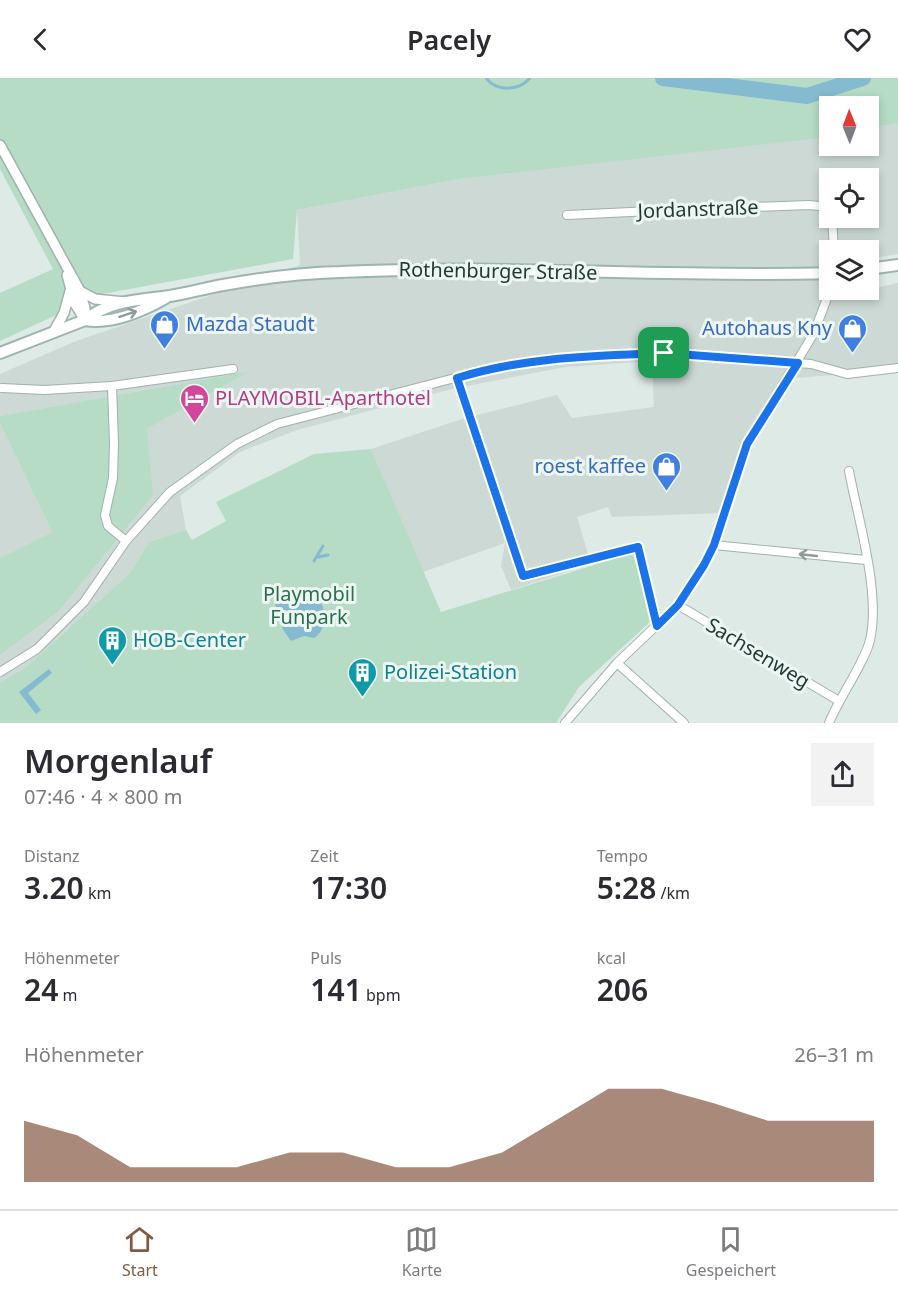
<!DOCTYPE html>
<html lang="de">
<meta charset="utf-8">
<style>
:root{--surface:#fff;--page:#f2f2f3;--text:#2b2b33;--muted:#7c7c81;--line:#e1e1e2;--accent:#855841}
body{margin:0;font-family:"Noto Sans",sans-serif;background:var(--page);color:var(--text);height:100vh;display:flex;flex-direction:column;font-size:22px;white-space:nowrap}
*{box-sizing:border-box;margin:0}
p{font-size:20px;color:var(--muted)}
.icon{flex:none;width:33px;height:33px;fill:none;stroke:currentColor;stroke-width:2;stroke-linecap:round;stroke-linejoin:round}
.map{position:relative;height:645px;overflow:hidden}
.sheet{display:flex;flex-direction:column;background:var(--surface);flex:1}
.sheet>*{flex:none}
.needle{width:39px;rotate:359deg}
.controls{position:absolute;left:819px;top:18px;display:grid;gap:12px}
.controls a{display:grid;place-items:center;width:60px;height:60px;border-radius:0px;background:var(--surface);box-shadow:0 3px 9px #0003;font-size:30px}
.pin{position:absolute;display:grid;place-items:center;width:51px;height:51px;color:#fff;margin:-26px;border-radius:12px;box-shadow:0 3px 9px #0006}
.round{display:grid;place-items:center;flex:none;width:63px;height:63px;border-radius:0px;background:var(--page)}
.headline{display:flex;align-items:center;justify-content:space-between;height:102px;padding:0 24px}
h1{font-size:33px;font-weight:600;line-height:45px}
.metrics{display:grid;grid-template-columns:repeat(3,1fr);gap:9px;height:102px;padding:6px 24px}
.metrics div{display:grid;align-content:center}
.metrics b{font-size:30px;font-weight:600}
.metrics small{font-size:16px;font-weight:400}
.metrics p{font-size:16px}
.chart{height:168px;padding:12px 24px}
.chart p{display:flex;justify-content:space-between}
.chart svg{width:100%;height:108px;margin-top:6px;fill:var(--accent);opacity:.7}
header{display:flex;justify-content:space-between;align-items:center;height:78px;padding:0 24px;background:var(--surface);font-size:27px;font-weight:600}
.tabs{display:flex;justify-content:space-around;align-items:center;height:84px;border-top:2px solid var(--line);background:var(--surface);font-size:16px;color:var(--muted)}
.tabs a{display:grid;justify-items:center;gap:3px}
.tabs .current{color:var(--accent)}
.map>svg:first-child{display:block}
.built{fill:#ccd9d5;fill-rule:evenodd}
.green{fill:#b6dcc5}
.water{fill:#84bbd0}
.lines{fill:none;stroke-linecap:round;stroke-linejoin:round}
.stream{stroke:#84bbd0;stroke-width:3}
.river{stroke:#84bbd0;stroke-width:16}
.minor-casing{stroke:#a1b1ad;stroke-width:10}
.tertiary-casing{stroke:#a1b1ad;stroke-width:12}
.secondary-casing{stroke:#9db5b0;stroke-width:14}
.minor{stroke:#fff;stroke-width:8}
.tertiary{stroke:#fff;stroke-width:9}
.secondary{stroke:#fff;stroke-width:10}
.oneway{stroke:#8f9c9a}
.route-casing{stroke:#fff;stroke-width:12}
.route{stroke:#1a73e8;stroke-width:8}
.labels{text-anchor:middle;stroke-width:6;stroke-linejoin:round;paint-order:stroke}
.street-label{font-size:20px;fill:#1f3935;stroke:#eef6f3}
.shop-label{font-size:20px;fill:#366cbe;stroke:#eef6f3;text-anchor:end}
.hotel-label{font-size:20px;fill:#b23c85;stroke:#eef6f3;text-anchor:start}
.park-label{font-size:20px;fill:#29704e;stroke:#eef6f3}
.culture-label{font-size:20px;fill:#0d838f;stroke:#eef6f3;text-anchor:start}
</style>
<header><svg class="icon" aria-label="back" viewBox="0 0 24 24"><path d="M15 5l-7 7 7 7"/></svg>Pacely<svg class="icon" aria-label="heart" viewBox="0 0 24 24"><path d="M12 20l-8-8c-3-5 5-10 8-4 3-6 11-1 8 4z"/></svg></header>
<div class="map">
<svg width="898" height="645" viewBox="0 0 898 645">
<rect width="100%" height="100%" fill="#deeae6"/>
<path class="built" d="M 898,45 L 898,176 L 869,181 L 868,172 L 830,172 L 830,212 L 868,212 L 869,204 L 871,211 L 898,205 L 898,292 L 795,300 L 755,358 L 723,435 L 612,439 L 608,429 L 577,439 L 591,486 L 511,512 L 501,488 L 505,465 L 423,494 L 371,371 L 462,341 L 557,317 L 572,340 L 654,329 L 652,283 L 565,289 L 452,311 L 297,352 L 240,374 L 180,418 L 186,452 L 149,464 L 130,495 L 25,590 L 0,604 L 0,577 L 58,534 L 152,417 L 147,351 L 245,295 L 0,338 L 0,296 L 76,263 L 300,187 L 297,132 L 459,101 L 829,58 L 830,68 L 868,68 L 869,50 ZM 830,100 L 868,100 L 868,140 L 830,140 Z
M 0,345 L 52,454 L 0,480 Z"/>
<path class="green" d="M 0,0 L 898,0 L 898,45 L 869,50 L 868,28 L 830,28 L 829,58 L 819,60 L 459,101 L 297,132 L 293,181 L 102,216 L 0,263 L 0,215 L 53,191 L 0,91 Z
M 248,294 L 147,351 L 153,417 L 58,534 L 0,577 L 0,480 L 52,454 L 0,345 L 0,338 Z
M 371,371 L 441,534 L 633,475 L 651,543 L 579,609 L 556,645 L 0,645 L 0,604 L 25,590 L 130,495 L 149,464 L 186,452 L 192,462 L 226,443 L 216,424 L 314,376 Z"/>
<path class="water" d="M 306,514 C 325,515 332,549 314,560 L 304,558 L 291,563 L 282,550 L 287,533 L 276,529 L 274,522 L 280,518 C 288,520 301,521 306,514 Z
M 49,591 L 52,595 L 28,615 L 41,632 L 36,636 L 19,614 Z"/>
<g class="lines">
<path class="stream" d="M 486,0 C 496,14 519,13 530,0
M 318,479 L 328,477
M 314,483 L 323,468"/>
<path class="river" d="M 663,0 L 807,18 L 863,0"/>
<defs>
<path id="minor" d="M 567,137 L 694,131 L 809,127 L 830,129
M 832,140 L 834,172
M 457,300 L 523,498 L 638,469 L 657,548
M 112,308 L 233,291
M 2,310 L 44,312 L 112,308 L 114,365 L 113,400 L 105,437 L 108,448 L 126,463
M 714,467 L 866,482
M 678,527 L 839,623
M 617,585 L 684,645
M 0,594 L 37,571 L 84,524 L 126,463 L 170,414 L 237,366 L 277,346 L 482,293 L 556,280 L 664,275 L 811,286 L 847,296 L 898,290
M 565,645 L 617,585 L 678,527 L 704,487 L 714,467 L 747,366 L 814,255 L 830,212
M 829,645 C 839,620 865,584 870,562 C 881,515 858,441 849,393"/>
<path id="tertiary" d="M 0,67 L 80,213 L 85,230 L 85,242
M 67,197 L 75,226 L 85,242
M 80,213 L 95,221 L 125,224
M 54,253 L 64,235 L 70,213"/>
<path id="secondary" d="M 868,191 L 898,187
M 85,242 C 112,247 143,233 166,220
M 0,275 L 85,242 C 110,222 139,222 170,218 C 188,215 206,210 223,207 C 262,200 301,195 340,194 C 503,186 667,200 830,195"/>
</defs>
<use href="#minor" class="minor-casing"/>
<use href="#tertiary" class="tertiary-casing"/>
<use href="#secondary" class="secondary-casing"/>
<use href="#minor" class="minor"/>
<use href="#tertiary" class="tertiary"/>
<use href="#secondary" class="secondary"/>
</g>
<defs><path id="oneway-shaft" d="M-6 0H5M1.5-3L5.5 0L1.5 3" fill="none" stroke-width="1.6" stroke-linecap="round" stroke-linejoin="round" transform="scale(1.5)"/></defs>
<g class="oneway">
<use href="#oneway-shaft" transform="translate(128 236) rotate(-18)"/>
<use href="#oneway-shaft" transform="translate(808 477) rotate(-174)"/>
</g>
<g class="lines">
<defs>
<path id="route" d="M 664,275 L 798,285 L 747,366 L 714,467 L 704,487 L 678,527 L 657,548 L 638,469 L 523,498 L 457,300 C 524,279 595,278 664,275 Z"/>
</defs>
<use href="#route" class="route-casing"/>
<use href="#route" class="route"/>
</g>
<defs>
<symbol id="shop-pin" viewBox="-11 -11 22 30"><path d="M0 17L-7.5 6A9.5 9.5 0 1 1 7.5 6Z" fill="#3f7fe0" stroke="#eef6f3"/><path d="M-5-2.5h2.3a2.7 3.5 0 0 1 5.4 0H5L5.5 6h-11ZM-1.5-2.5h3a1.5 2.3 0 0 0-3 0Z" fill="#fff"/></symbol>
<symbol id="hotel-pin" viewBox="-11 -11 22 30"><path d="M0 17L-7.5 6A9.5 9.5 0 1 1 7.5 6Z" fill="#d1479c" stroke="#eef6f3"/><path d="M-6-4.5h1.5V1H6V5H4.5V3h-9V5H-6ZM-4 0a1.8 1.8 0 1 1 3.6 0ZM.5 0V-2.5h3Q6-2.5 6 0Z" fill="#fff"/></symbol>
<symbol id="building-pin" viewBox="-11 -11 22 30"><path d="M0 17L-7.5 6A9.5 9.5 0 1 1 7.5 6Z" fill="#0f9aa8" stroke="#eef6f3"/><path d="M-4-6H4V6H1V3H-1V6H-4ZM-2.5-4.3h1.7v1.8h-1.7ZM.8-4.3h1.7v1.8H.8ZM-2.5-1h1.7V.8h-1.7ZM.8-1h1.7V.8H.8Z" fill="#fff"/></symbol>
</defs>
<g fill-rule="evenodd">
<use href="#shop-pin" x="148" y="230" width="33" height="45"/>
<use href="#shop-pin" x="836" y="234" width="33" height="45"/>
<use href="#hotel-pin" x="178" y="304" width="33" height="45"/>
<use href="#shop-pin" x="650" y="372" width="33" height="45"/>
<use href="#building-pin" x="96" y="546" width="33" height="45"/>
<use href="#building-pin" x="346" y="578" width="33" height="45"/>
</g>
<g class="labels">
<g class="street-label">
<text transform="translate(698 131) rotate(-2)" y="7">Jordanstraße</text>
<text transform="translate(498 193) rotate(1)" y="7">Rothenburger Straße</text>
<text transform="translate(758 575) rotate(31)" y="7">Sachsenweg</text>
</g>
<g class="shop-label">
<text x="186" y="253" text-anchor="start">Mazda Staudt</text>
<text x="832" y="257">Autohaus Kny</text>
<text x="646" y="395">roest kaffee</text>
</g>
<g class="hotel-label">
<text x="215" y="327">PLAYMOBIL-Aparthotel</text>
</g>
<g class="park-label">
<text x="309" y="523">Playmobil<tspan x="309" dy="23">Funpark</tspan></text>
</g>
<g class="culture-label">
<text x="133" y="569">HOB-Center</text>
<text x="384" y="601">Polizei-Station</text>
</g>
</g>
</svg>
<div class="controls">
<a><svg class="needle" viewBox="-14 -14 28 28"><path d="M0-13l5 13h-10z" fill="#e53935"/><path d="M0 13l5-13h-10z" fill="#7c7c81"/></svg></a>
<a><svg class="icon" aria-label="locate" viewBox="0 0 24 24"><circle cx="12" cy="12" r="6"/><path d="M12 2v4M12 18v4M2 12h4M18 12h4"/></svg></a>
<a><svg class="icon" aria-label="layers" viewBox="0 0 24 24"><path d="M12 4l9 5-9 5-9-5zM3 14l9 5 9-5"/></svg></a>
</div>
<div class="pin" style="left:664px;top:275px;background:#1e9e55"><svg class="icon" aria-label="arrive" viewBox="0 0 24 24"><path d="M6 21V4h12l-3 4 3 4H6"/></svg></div>
</div>
<section class="sheet">
<div class="headline"><div><h1>Morgenlauf</h1><p>07:46 · 4 × 800 m</p></div><a class="round"><svg class="icon" aria-label="share" viewBox="0 0 24 24"><path d="M12 15V3M7 8l5-5 5 5M5 13v7h14v-7"/></svg></a></div>
<div class="metrics">
<div><p>Distanz</p><b>3.20<small> km</small></b></div>
<div><p>Zeit</p><b>17:30</b></div>
<div><p>Tempo</p><b>5:28<small> /km</small></b></div>
</div>
<div class="metrics">
<div><p>Höhenmeter</p><b>24<small> m</small></b></div>
<div><p>Puls</p><b>141<small> bpm</small></b></div>
<div><p>kcal</p><b>206</b></div>
</div>
<div class="chart"><p><span>Höhenmeter</span>26–31 m</p>
<svg viewBox="0 0 160 44" preserveAspectRatio="none"><path d="M0 44V19L10 25L20 38L30 38L40 38L50 32L60 32L70 38L80 38L90 32L100 19L110 6L120 6L130 12L140 19L150 19L160 19V44z"/></svg>
</div>
</section>
<nav class="tabs">
<a class="current"><svg class="icon" aria-label="home" viewBox="0 0 24 24"><path d="M3 11l9-7 9 7M6 9v11h12V9"/></svg>Start</a>
<a><svg class="icon" aria-label="map" viewBox="0 0 24 24"><path d="M3 6l6-2 6 2 6-2v14l-6 2-6-2-6 2zM9 4v14M15 6v14"/></svg>Karte</a>
<a><svg class="icon" aria-label="saved" viewBox="0 0 24 24"><path d="M7 4h10v16l-5-4-5 4z"/></svg>Gespeichert</a>
</nav>
